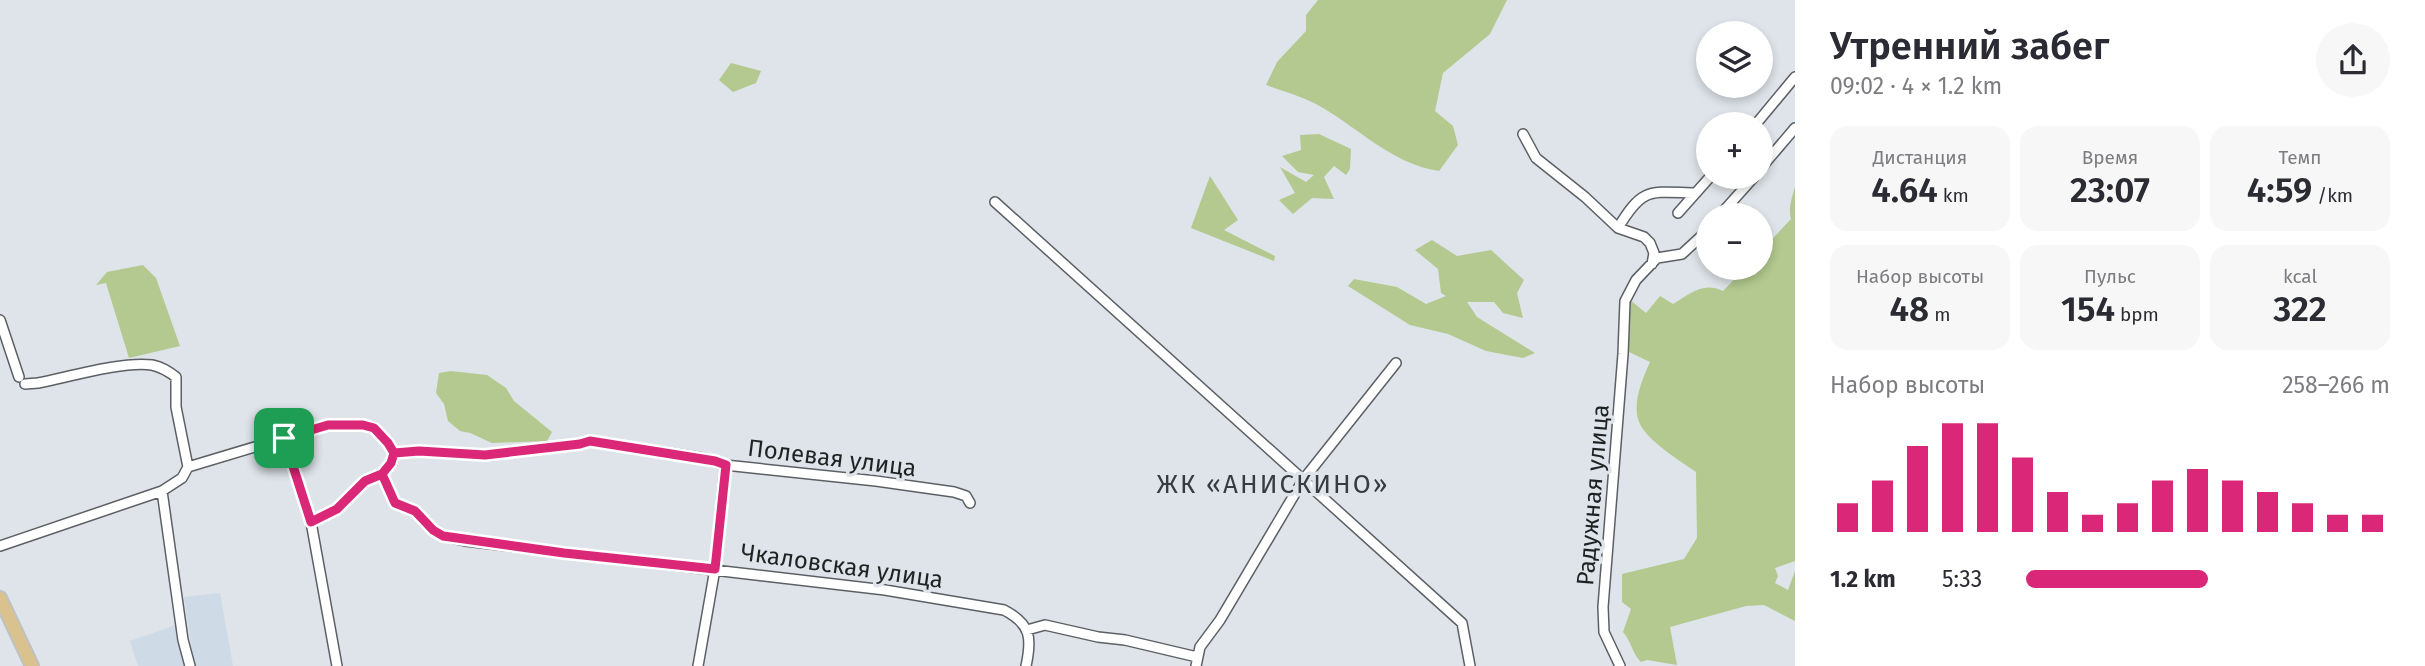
<!DOCTYPE html>
<html lang="ru">
<meta charset="utf-8">
<style>
:root{--surface:#fff;--page:#f7f7f7;--text:#2b2b33;--muted:#7c7c81;--accent:#db2777}
body{margin:0;font-family:"Fira Sans",sans-serif;background:var(--page);color:var(--text);height:100vh;display:flex;flex-direction:column;font-size:26px;white-space:nowrap}
*{box-sizing:border-box;margin:0}
p{font-size:23px;color:var(--muted)}
.icon{flex:none;width:38px;height:38px;fill:none;stroke:currentColor;stroke-width:2;stroke-linecap:round;stroke-linejoin:round}
.map{position:relative;flex:1;overflow:hidden}
.details{display:flex;flex-direction:column;background:var(--surface);width:630px}
.details>*{flex:none}
.tools{position:absolute;left:1696px;top:21px;display:grid;gap:14px}
.tools a{display:grid;place-items:center;width:77px;height:77px;border-radius:50%;background:var(--surface);box-shadow:0 4px 10px #0003;font-size:35px}
.pin{position:absolute;display:grid;place-items:center;width:60px;height:60px;color:#fff;margin:-30px;border-radius:14px;box-shadow:0 4px 10px #0006}
.round{display:grid;place-items:center;flex:none;width:74px;height:74px;border-radius:37px;background:var(--page)}
.overview{display:flex;align-items:center;justify-content:space-between;height:119px;padding:0 35px}
h1{font-size:38px;font-weight:600;line-height:52px}
.metrics{display:grid;grid-template-columns:repeat(3,1fr);gap:10px;height:119px;padding:7px 35px}
.metrics div{display:grid;align-content:center;border-radius:18px;background:var(--page);text-align:center}
.metrics b{font-size:35px;font-weight:600}
.metrics small{font-size:19px;font-weight:400}
.metrics p{font-size:19px}
.chart{height:196px;padding:14px 35px}
.chart p{display:flex;justify-content:space-between}
.chart svg{width:100%;height:126px;margin-top:7px;stroke:var(--accent);stroke-width:6}
ul{padding:0 35px;list-style:none;font-size:23px}
li{display:grid;grid-template-columns:112px 84px 1fr;align-items:center;height:52px}
li i{height:18px;border-radius:9px;background:var(--accent)}
main{display:flex;flex:1;min-height:0}
.map>svg:first-child{display:block}
.built{fill:#cedae5}
.green{fill:#b3c98f}
.lines{fill:none;stroke-linecap:round;stroke-linejoin:round}
.minor-casing{stroke:#5c6065;stroke-width:12}
.major-casing{stroke:#c0c1c1;stroke-width:16}
.minor{stroke:#fff;stroke-width:9}
.major{stroke:#d9c28d;stroke-width:12}
.route-casing{stroke:#fff;stroke-width:14}
.route{stroke:#db2777;stroke-width:9}
.labels{text-anchor:middle;stroke-width:7;stroke-linejoin:round;paint-order:stroke}
.street-label{font-size:24px;fill:#1f2223;stroke:#dee4e9}
.neighbourhood-label{font-size:26px;letter-spacing:2px;fill:#373c40;stroke:#dee4e9}
</style>
<main>
<div class="map">
<svg width="1795" height="666" viewBox="0 0 1795 666">
<rect width="100%" height="100%" fill="#dee4e9"/>
<path class="built" d="M 220,593 L 233,666 L 194,666 L 184,597 Z
M 176,625 L 184,666 L 138,666 L 130,641 Z"/>
<path class="green" d="M 1318,0 L 1507,0 L 1490,34 L 1443,73 L 1435,111 L 1453,126 L 1458,145 L 1439,171 C 1391,164 1357,126 1316,104 C 1301,96 1282,91 1266,85 L 1277,62 L 1306,31 L 1306,15 Z
M 731,63 L 761,71 L 756,83 L 733,92 L 719,80 Z
M 1319,134 L 1351,149 L 1350,169 L 1346,175 L 1334,166 L 1324,177 L 1334,199 L 1312,198 L 1293,214 L 1279,200 L 1295,193 L 1280,167 L 1306,182 L 1314,175 L 1298,172 L 1282,156 L 1301,150 L 1300,135 Z
M 1210,176 L 1238,220 L 1224,230 L 1275,256 L 1274,261 L 1191,228 Z
M 1795,187 L 1795,561 L 1775,568 L 1778,576 L 1775,583 L 1788,590 L 1795,571 L 1795,621 L 1764,605 L 1746,606 L 1670,627 L 1677,665 L 1647,660 L 1641,662 C 1633,655 1631,641 1623,632 L 1631,609 L 1622,602 L 1622,574 L 1684,559 L 1697,538 L 1696,472 C 1680,461 1650,442 1641,426 C 1630,407 1642,380 1650,362 L 1627,351 L 1626,309 L 1630,300 L 1646,313 L 1660,296 L 1673,304 C 1690,294 1703,281 1723,291 L 1745,268 L 1760,268 L 1761,251 L 1791,219 C 1788,209 1792,197 1795,187 Z
M 1432,240 L 1457,256 L 1491,250 L 1524,280 L 1517,293 L 1523,318 L 1503,313 L 1494,302 L 1467,302 L 1477,317 L 1535,353 L 1523,358 L 1486,351 L 1448,334 L 1410,325 L 1348,286 L 1354,279 L 1397,287 L 1426,304 L 1446,296 L 1441,293 L 1438,269 L 1415,250 Z
M 143,265 L 156,278 L 180,346 L 129,358 L 106,283 L 96,285 L 107,272 Z
M 451,371 L 487,375 L 506,388 L 514,401 L 552,432 L 547,441 L 492,443 L 470,433 L 460,431 L 448,421 L 444,404 L 436,393 L 439,373 Z"/>
<g class="lines">
<defs>
<path id="minor" d="M 1756,124 L 1795,77
M 1523,134 L 1536,158 L 1585,197 L 1618,228 L 1644,237 L 1650,243 L 1654,253 L 1652,264
M 1760,169 L 1795,128
M 995,202 L 1462,623 L 1470,666
M 1678,213 L 1710,177
M 1720,215 L 1754,177
M 1618,228 C 1643,186 1650,192 1696,193
M 0,320 L 19,377
M 25,384 L 38,383 C 69,377 122,361 152,365 C 162,367 168,371 176,377 L 176,407 L 188,467
M 284,438 L 311,522 L 337,666
M 394,453 L 419,451 L 485,455 L 580,444 L 590,441 L 703,458 L 725,465 L 876,481 L 954,492 L 966,496 L 970,503
M 382,474 L 395,503 L 415,511 L 433,530 L 443,536 L 465,541 L 885,590 L 1004,610 C 1031,624 1032,638 1026,666
M 162,491 L 183,640 L 190,666
M 311,522 L 337,509 L 365,481 L 382,474 L 392,463 L 394,453
M 0,546 L 162,491 L 182,478 L 188,467 L 328,425 L 363,425 L 374,427 L 388,443 L 394,453
M 1027,630 L 1045,625 L 1098,637 L 1125,640 L 1197,657
M 698,666 L 715,569 L 725,465
M 1196,666 L 1200,647 L 1220,620 L 1303,480 L 1396,363
M 1620,666 L 1604,632 L 1603,607 L 1623,354 L 1625,301 L 1636,280 L 1657,258 L 1682,254 L 1708,230"/>
<path id="major" d="M 0,598 L 32,666"/>
</defs>
<use href="#minor" class="minor-casing"/>
<use href="#major" class="major-casing"/>
<use href="#minor" class="minor"/>
<use href="#major" class="major"/>
</g>
<g class="lines">
<defs>
<path id="route" d="M 284,438 L 328,425 L 363,425 L 374,428 L 388,443 L 394,453 L 391,463 L 382,474 L 395,503 L 415,511 L 433,530 L 443,536 L 564,553 L 715,569 L 726,465 L 715,461 L 590,441 L 580,444 L 485,455 L 419,451 L 394,453 L 391,463 L 382,474 L 365,481 L 337,509 L 311,522 L 284,438"/>
</defs>
<use href="#route" class="route-casing"/>
<use href="#route" class="route"/>
</g>
<g class="labels">
<g class="street-label">
<text transform="translate(832 458) rotate(7)" y="8">Полевая улица</text>
<text transform="translate(1593 495) rotate(-85)" y="8">Радужная улица</text>
<text transform="translate(842 566) rotate(8)" y="8">Чкаловская улица</text>
</g>
<g class="neighbourhood-label">
<text x="1273" y="493">ЖК «АНИСКИНО»</text>
</g>
</g>
</svg>
<div class="tools">
<a><svg class="icon" aria-label="layers" viewBox="0 0 24 24"><path d="M12 4l9 5-9 5-9-5zM3 14l9 5 9-5"/></svg></a>
<a>+</a>
<a>−</a>
</div>
<div class="pin" style="left:284px;top:438px;background:#1e9e55"><svg class="icon" aria-label="arrive" viewBox="0 0 24 24"><path d="M6 21V4h12l-3 4 3 4H6"/></svg></div>
</div>
<section class="details">
<div class="overview"><div><h1>Утренний забег</h1><p>09:02 · 4 × 1.2 km</p></div><a class="round"><svg class="icon" aria-label="share" viewBox="0 0 24 24"><path d="M12 15V3M7 8l5-5 5 5M5 13v7h14v-7"/></svg></a></div>
<div class="metrics">
<div><p>Дистанция</p><b>4.64<small> km</small></b></div>
<div><p>Время</p><b>23:07</b></div>
<div><p>Темп</p><b>4:59<small> /km</small></b></div>
</div>
<div class="metrics">
<div><p>Набор высоты</p><b>48<small> m</small></b></div>
<div><p>Пульс</p><b>154<small> bpm</small></b></div>
<div><p>kcal</p><b>322</b></div>
</div>
<div class="chart"><p><span>Набор высоты</span>258–266 m</p>
<svg viewBox="0 0 160 44" preserveAspectRatio="none"><path d="M5 44V34M15 44V26M25 44V14M35 44V6M45 44V6M55 44V18M65 44V30M75 44V38M85 44V34M95 44V26M105 44V22M115 44V26M125 44V30M135 44V34M145 44V38M155 44V38"/></svg>
</div>
<ul>
<li><b>1.2 km</b>5:33<i style="width:50%"></i></li>
</ul>
</section>
</main>
